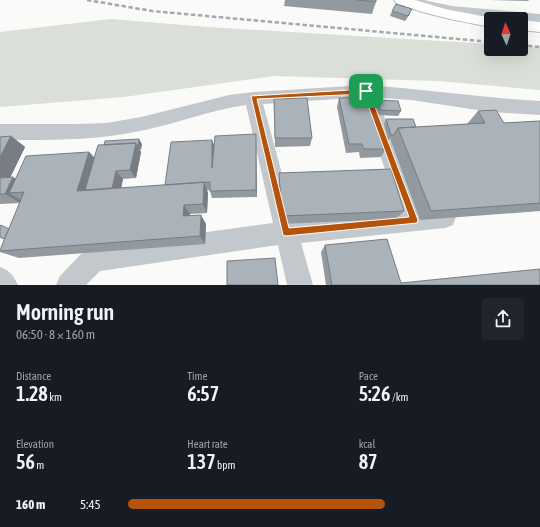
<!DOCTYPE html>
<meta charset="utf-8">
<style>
:root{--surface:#171b24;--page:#20242c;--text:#f1f3f6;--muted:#9ea1a6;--accent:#b45309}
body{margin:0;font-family:"Asap Condensed",sans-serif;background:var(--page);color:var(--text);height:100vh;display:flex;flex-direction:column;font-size:15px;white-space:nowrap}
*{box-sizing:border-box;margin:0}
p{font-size:13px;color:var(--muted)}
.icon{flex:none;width:22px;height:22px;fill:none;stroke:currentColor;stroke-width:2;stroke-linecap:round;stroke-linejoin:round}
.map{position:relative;height:285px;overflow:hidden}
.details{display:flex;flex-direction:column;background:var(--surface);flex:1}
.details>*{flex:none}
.needle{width:26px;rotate:357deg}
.buttons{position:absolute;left:484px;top:12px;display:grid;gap:8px}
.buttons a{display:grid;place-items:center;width:44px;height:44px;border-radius:4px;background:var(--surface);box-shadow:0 4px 16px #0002;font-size:20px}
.pin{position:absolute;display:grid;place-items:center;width:34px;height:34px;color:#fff;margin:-17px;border-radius:8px;box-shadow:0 2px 6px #0006}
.round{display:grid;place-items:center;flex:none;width:42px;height:42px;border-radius:4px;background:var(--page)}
.head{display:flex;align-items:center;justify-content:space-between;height:68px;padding:0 16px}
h1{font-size:22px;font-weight:600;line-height:30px}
.figures{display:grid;grid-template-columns:repeat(3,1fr);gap:6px;height:68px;padding:4px 16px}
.figures div{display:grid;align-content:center}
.figures b{font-size:20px;font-weight:600}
.figures small{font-size:11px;font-weight:400}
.figures p{font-size:11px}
ul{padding:0 16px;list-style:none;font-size:13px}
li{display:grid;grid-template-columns:64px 48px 1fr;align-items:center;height:30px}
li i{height:10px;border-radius:5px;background:var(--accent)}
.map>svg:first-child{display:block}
.green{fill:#dadfd7}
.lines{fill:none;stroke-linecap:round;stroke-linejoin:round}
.secondary-casing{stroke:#b3babf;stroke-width:2}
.street{fill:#c3c8cc;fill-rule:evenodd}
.secondary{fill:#fff;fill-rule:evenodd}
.rail{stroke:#a2aab0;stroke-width:2.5;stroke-dasharray:4.5 2.5;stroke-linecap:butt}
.wall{fill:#929a9f}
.shaded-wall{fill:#777d82}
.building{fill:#aab3b9;stroke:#777d82}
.route{fill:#b45309;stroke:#fff;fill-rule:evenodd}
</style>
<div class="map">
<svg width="540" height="285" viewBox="0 0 540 285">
<rect width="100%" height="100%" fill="#fafaf8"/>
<path class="green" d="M 111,19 L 207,27 L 491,44 L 491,49 L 521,49 L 521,46 L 540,48 L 540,90 L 438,81 L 274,76 L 124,97 L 0,107 L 0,32 Z"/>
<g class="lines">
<defs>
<path id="secondary" d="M 394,0 L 415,0 L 445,9 L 497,19 L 491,19 L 491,27 C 459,21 427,15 396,3 Z
M 521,20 L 540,22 L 540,32 L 521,30 Z"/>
</defs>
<use href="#secondary" class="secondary-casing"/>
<path class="street" d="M 400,0 L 424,0 L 452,6 L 540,14 L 540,22 L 521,20 L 521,19 L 452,14 L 401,3 Z
M 366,85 C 424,89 482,98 540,101 L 540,115 L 491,112 L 411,100 L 366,97 L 263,104 L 295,221 L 400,211 L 364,111 L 367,106 L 373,104 L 379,106 L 382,111 L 421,209 L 445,206 L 453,209 L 456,217 L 453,225 L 445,228 L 301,243 L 313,285 L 287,285 L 278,245 L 100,271 L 86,285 L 56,285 L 60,276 L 81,254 L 99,247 L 273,223 L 246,105 C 210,110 176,124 140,131 C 93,141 47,140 0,140 L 0,124 L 76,124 L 107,123 L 141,117 L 229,95 L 253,92 Z
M 0,267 C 10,271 13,275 18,285 L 0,285 Z"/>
<use href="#secondary" class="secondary"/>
<path class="rail" d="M 87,0 L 152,11 L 491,42
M 521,45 L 540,47"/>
</g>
<path class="wall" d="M 285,0 L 376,0 L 376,2 L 372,14 L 284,6 Z
M 489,0 L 529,0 L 528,1 Z
M 392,11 L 410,14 L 405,21 L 390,16 Z
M 339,98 L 386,149 L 381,157 L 360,158 L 359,152 L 346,153 L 337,107 Z
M 274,99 L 312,138 L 310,146 L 275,147 Z
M 378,100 L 401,111 L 398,116 L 377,115 L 376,105 Z
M 478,111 L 504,123 L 540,121 L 540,211 L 420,220 L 391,141 L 391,139 L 388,140 L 384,124 L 386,119 L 416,127 L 467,124 Z
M 11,136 L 25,147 L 10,178 L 16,179 L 89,152 L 95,158 L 142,144 L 140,150 L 141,152 L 136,178 L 123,179 L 121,188 L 165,185 L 212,140 L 214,145 L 256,143 L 257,197 L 212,198 L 210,191 L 210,190 L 207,190 L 208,193 L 207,213 L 190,214 L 190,216 L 206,224 L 205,244 L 19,258 L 0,252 L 20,203 L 0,204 L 0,137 Z
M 279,173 L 404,211 L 396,219 L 281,224 L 279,183 Z
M 325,245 L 401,283 L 540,285 L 326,285 L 321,252 Z"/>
<path class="shaded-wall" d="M 256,134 L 256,143 L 257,197 L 256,190 Z
M 11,136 L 25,147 L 5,188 L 0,185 L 0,157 Z
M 139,139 L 142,144 L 141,150 L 138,146 Z
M 212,140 L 215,148 L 212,168 Z
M 136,143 L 141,152 L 136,178 L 130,170 Z
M 89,152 L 100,164 L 90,198 L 77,191 Z
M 116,171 L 123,179 L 119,199 L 112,192 Z
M 13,177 L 28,187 L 24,192 L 9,193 L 22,201 L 21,203 L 5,194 Z
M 204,182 L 208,193 L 207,213 L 203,204 Z
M 184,205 L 190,214 L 189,225 L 183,216 Z
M 201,215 L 206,224 L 205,244 L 200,236 Z"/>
<path class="building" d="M 357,0 L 376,0 L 376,2 Z
M 396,4 L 412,9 L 408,16 L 392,11 Z
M 372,97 L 386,149 L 364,149 L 362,144 L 349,144 L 339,98 Z
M 307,98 L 312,138 L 275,138 L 274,99 Z
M 378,100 L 398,101 L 401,111 L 380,110 Z
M 496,110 L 504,123 L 540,121 L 540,203 L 431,211 L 398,128 L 485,123 L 478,111 Z
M 386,119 L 413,119 L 416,127 L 398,128 L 394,135 L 391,135 Z
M 256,134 L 256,190 L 210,191 L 210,182 L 165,185 L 171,142 L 212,140 L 212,168 L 215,136 Z
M 11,136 L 0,157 L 0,137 Z
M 139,139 L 138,146 L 136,143 L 104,145 L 105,141 Z
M 136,143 L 130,170 L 116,171 L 112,188 L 85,190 L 98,145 Z
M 89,152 L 77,191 L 204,182 L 203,204 L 184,205 L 183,216 L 201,215 L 200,236 L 0,251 L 0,250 L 24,192 L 9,193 L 26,156 Z
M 391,169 L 404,211 L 282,216 L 279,173 Z
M 13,177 L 5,194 L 0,194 L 0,178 Z
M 1,225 L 9,229 L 4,239 L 0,237 L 0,226 Z
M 387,239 L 401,283 L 540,269 L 540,285 L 332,285 L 325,245 Z
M 275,258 L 278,285 L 227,285 L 227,261 Z"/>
<path class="route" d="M 366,89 L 369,91 L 418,220 L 417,223 L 286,236 L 283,235 L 251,96 ZM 364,94 L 409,217 L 289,228 L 257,99 Z"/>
</svg>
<div class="buttons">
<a><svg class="needle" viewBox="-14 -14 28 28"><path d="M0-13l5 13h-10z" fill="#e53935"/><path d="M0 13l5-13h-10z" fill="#9ea1a6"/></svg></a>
</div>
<div class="pin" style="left:366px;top:91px;background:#1e9e55"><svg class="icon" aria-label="arrive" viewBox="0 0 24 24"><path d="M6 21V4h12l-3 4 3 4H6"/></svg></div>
</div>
<section class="details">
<div class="head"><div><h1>Morning run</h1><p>06:50 · 8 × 160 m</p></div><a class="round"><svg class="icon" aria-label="share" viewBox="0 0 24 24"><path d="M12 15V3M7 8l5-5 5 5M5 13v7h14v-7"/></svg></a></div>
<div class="figures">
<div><p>Distance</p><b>1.28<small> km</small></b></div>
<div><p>Time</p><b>6:57</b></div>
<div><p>Pace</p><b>5:26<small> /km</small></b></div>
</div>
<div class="figures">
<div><p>Elevation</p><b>56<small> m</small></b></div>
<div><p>Heart rate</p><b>137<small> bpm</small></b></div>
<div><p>kcal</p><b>87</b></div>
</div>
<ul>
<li><b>160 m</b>5:45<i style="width:65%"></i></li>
</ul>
</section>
